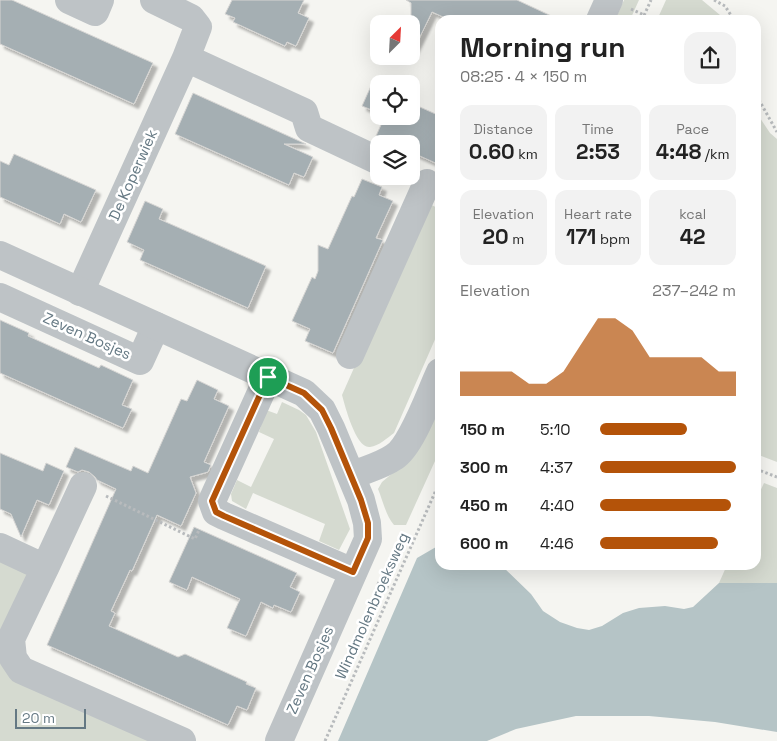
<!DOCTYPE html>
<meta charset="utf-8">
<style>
:root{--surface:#fff;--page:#f2f2f2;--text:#222;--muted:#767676;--accent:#b45309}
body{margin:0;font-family:"Space Grotesk",sans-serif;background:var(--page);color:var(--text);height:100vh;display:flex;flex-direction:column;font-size:19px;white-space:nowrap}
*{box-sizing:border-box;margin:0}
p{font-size:16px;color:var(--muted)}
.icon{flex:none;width:28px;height:28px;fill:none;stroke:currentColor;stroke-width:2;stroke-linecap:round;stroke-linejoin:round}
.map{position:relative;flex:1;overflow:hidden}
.drawer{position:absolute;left:435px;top:15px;width:326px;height:555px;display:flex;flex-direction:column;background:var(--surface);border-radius:15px;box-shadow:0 5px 20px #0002}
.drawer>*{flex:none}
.needle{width:32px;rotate:24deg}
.tools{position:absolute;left:370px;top:15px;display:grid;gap:10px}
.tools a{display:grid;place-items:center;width:50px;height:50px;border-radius:10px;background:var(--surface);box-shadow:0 5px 20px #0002;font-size:25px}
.scale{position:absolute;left:15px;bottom:12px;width:71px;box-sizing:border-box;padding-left:5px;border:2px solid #647883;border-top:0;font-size:14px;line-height:18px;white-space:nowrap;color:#647883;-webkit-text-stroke:4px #fff;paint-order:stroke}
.pin{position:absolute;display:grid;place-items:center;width:42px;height:42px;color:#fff;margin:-21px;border:2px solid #fff;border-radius:50%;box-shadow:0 1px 5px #0007}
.round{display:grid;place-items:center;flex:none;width:52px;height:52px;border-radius:15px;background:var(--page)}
.summary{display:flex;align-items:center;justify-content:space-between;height:85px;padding:0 25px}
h1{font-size:28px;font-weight:800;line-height:38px}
.metrics{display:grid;grid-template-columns:repeat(3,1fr);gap:8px;height:85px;padding:5px 25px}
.metrics div{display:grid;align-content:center;border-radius:12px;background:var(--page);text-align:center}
.metrics b{font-size:21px;font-weight:800}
.metrics small{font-size:14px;font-weight:400}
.metrics p{font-size:14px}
.chart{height:140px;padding:10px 25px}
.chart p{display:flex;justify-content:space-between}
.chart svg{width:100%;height:90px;margin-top:5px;fill:var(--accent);opacity:.7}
ul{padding:0 25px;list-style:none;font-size:16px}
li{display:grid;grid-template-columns:80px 60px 1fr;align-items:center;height:38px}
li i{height:12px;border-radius:6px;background:var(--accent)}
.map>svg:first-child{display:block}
.green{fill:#d5dad0}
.water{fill:#b5c4c6}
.building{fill:#a5afb3;stroke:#d7d6d4;filter:url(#shadow)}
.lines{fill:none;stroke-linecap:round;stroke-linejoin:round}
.path{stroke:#b8bbbd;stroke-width:3;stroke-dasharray:2.5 2.5;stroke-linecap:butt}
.minor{stroke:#bec3c6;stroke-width:28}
.tertiary{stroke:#bec3c6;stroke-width:28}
.route-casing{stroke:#fff;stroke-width:10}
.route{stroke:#b45309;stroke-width:6}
.labels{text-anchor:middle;stroke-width:5;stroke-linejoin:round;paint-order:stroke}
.street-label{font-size:15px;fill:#647883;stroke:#fff}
</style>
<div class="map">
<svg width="777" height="741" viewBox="0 0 777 741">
<defs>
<filter id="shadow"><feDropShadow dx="4.5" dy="4.5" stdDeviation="1" flood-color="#0004"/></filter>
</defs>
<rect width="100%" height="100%" fill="#f5f5f1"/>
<path class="green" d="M 624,0 L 639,0 L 630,20 L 615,20 Z
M 666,0 L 702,0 L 726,20 L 657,20 Z
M 756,112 L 770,133 L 777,139 L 777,462 L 756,454 Z
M 427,203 L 440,209 L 440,328 L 394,433 C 387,438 379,446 370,447 C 356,449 345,406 342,395 Z
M 282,402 L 299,410 L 306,415 L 316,432 L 350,529 L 339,550 L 319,541 L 325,524 L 253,493 L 246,509 L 232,501 L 231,494 L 237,480 L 251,487 L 274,439 L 259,432 L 266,410 L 277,414 Z
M 440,404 L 440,450 L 406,525 L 394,525 C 386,516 383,501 378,489 L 382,482 L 413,456 Z
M 764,483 L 777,488 L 777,583 L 719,583 L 727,565 L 756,565 L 756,500 Z
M 0,558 L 29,573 L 0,649 L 149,741 L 0,741 Z"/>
<path class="water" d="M 436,547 L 440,547 L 440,565 L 501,565 L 531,594 L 543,611 L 560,622 L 577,628 L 589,630 L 602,626 L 623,613 L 639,608 L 665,606 L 684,609 L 693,607 L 719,583 L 777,583 L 777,732 L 715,722 L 649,716 L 576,716 L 516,729 L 487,741 L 338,741 L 417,558 Z"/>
<path class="building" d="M 0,0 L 12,0 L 153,63 L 134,104 L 0,44 Z
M 232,0 L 304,0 L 298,13 L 309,18 L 296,46 L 287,42 L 285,46 L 233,22 L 235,18 L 225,14 Z
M 406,0 L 517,0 L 560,20 L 450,20 L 432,12 L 411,55 L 411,3 Z
M 371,86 L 379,89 L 379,113 L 362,106 Z
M 193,93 L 306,144 L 284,144 L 313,157 L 304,177 L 294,173 L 289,185 L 175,134 Z
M 411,103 L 440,116 L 440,165 L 411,152 L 411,144 L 393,144 L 376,136 L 385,116 L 411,116 Z
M 14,154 L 96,190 L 81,222 L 64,214 L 60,224 L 0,197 L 0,161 L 9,165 Z
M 362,179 L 382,187 L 379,195 L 393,201 L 376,238 L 383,240 L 333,353 L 305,341 L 310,329 L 292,321 L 312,277 L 315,279 L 318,271 L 318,245 L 328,249 L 352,196 L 354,197 Z
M 145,201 L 163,209 L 159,219 L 266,266 L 248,308 L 140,260 L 144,250 L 127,242 Z
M 0,320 L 29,333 L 28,336 L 99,368 L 101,365 L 133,380 L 122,405 L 132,409 L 123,428 L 0,373 Z
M 197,380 L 218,390 L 214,399 L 229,406 L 204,462 L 211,465 L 208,472 L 190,477 L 196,493 L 181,526 L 157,515 L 132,571 L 130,570 L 111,611 L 115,613 L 109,626 L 178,657 L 185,654 L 247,682 L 246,684 L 256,688 L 247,710 L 237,706 L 228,725 L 47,645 L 116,489 L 97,480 L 95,477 L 89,472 L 82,470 L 78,472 L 66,467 L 75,447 L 131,471 L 133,466 L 148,473 L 181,399 L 187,401 Z
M 0,453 L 43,471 L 46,463 L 64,471 L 49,505 L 37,500 L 21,537 L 11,514 L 0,509 Z
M 194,527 L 297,573 L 290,587 L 300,592 L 291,612 L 274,605 L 273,608 L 261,602 L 246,636 L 227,628 L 240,599 L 192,577 L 187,590 L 169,582 Z"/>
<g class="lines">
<path class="path" d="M 714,0 L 725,6 L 734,20
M 631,9 L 644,15
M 642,20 L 651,0
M 756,85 L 759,100 L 777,132
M 756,469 L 777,477
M 106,496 L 195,539 L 199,530
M 377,583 L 392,589
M 325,741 L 440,481"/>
<path class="minor" d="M 69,0 L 95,12 L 100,0
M 186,58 L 304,112 L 309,128 L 379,161
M 80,292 L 186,58 L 198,27 L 191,18 L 154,0
M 0,297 L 140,361 L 156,326
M 350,355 L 427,183
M 268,377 L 212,501 L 216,512 L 224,516 L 353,572
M 0,547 L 45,568 L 11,639 L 13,658 L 21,670 L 182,741
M 45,568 L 83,486"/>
<path class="tertiary" d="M 600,20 L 609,0
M 0,255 L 304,393 L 322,410 L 331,428 L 361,500 L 367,523 L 368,539 L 279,741
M 351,476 C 364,470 381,466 394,457 C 412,446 430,393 440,372"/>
</g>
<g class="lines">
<defs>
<path id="route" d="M 268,377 L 304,393 L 322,410 L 331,428 L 361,500 L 368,523 L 368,538 L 353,572 L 224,516 L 216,512 L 212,501 Z"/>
</defs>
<use href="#route" class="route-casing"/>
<use href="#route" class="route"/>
</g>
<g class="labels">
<g class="street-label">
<text transform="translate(133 175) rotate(-66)" y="5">De Koperwiek</text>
<text transform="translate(87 336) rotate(24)" y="5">Zeven Bosjes</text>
<text transform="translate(372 606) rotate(-66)" y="5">Windmolenbroeksweg</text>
<text transform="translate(310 670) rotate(-66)" y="5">Zeven Bosjes</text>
</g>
</g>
</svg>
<div class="tools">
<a><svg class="needle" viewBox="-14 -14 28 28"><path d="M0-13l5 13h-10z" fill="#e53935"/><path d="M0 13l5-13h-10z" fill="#767676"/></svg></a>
<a><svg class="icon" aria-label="locate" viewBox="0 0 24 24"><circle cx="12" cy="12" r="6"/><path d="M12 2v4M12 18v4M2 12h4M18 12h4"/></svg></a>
<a><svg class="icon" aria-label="layers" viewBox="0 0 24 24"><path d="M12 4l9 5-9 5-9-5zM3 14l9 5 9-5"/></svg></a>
</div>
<div class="scale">20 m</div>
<div class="pin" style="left:268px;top:377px;background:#1e9e55"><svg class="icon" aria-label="arrive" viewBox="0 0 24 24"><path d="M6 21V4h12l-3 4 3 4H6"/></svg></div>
<section class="drawer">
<div class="summary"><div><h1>Morning run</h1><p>08:25 · 4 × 150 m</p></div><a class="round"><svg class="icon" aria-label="share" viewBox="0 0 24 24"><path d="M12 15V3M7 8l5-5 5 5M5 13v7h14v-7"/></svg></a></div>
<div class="metrics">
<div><p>Distance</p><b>0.60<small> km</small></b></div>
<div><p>Time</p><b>2:53</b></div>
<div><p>Pace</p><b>4:48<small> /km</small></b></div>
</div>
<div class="metrics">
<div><p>Elevation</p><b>20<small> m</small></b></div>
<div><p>Heart rate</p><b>171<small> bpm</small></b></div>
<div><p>kcal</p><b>42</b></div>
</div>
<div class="chart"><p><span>Elevation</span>237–242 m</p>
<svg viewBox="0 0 160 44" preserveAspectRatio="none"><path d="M0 44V32L10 32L20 32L30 32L40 38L50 38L60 32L70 19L80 6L90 6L100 12L110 25L120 25L130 25L140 25L150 32L160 32V44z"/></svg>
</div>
<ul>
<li><b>150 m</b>5:10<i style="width:64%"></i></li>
<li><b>300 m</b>4:37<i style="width:100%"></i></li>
<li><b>450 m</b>4:40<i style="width:96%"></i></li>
<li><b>600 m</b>4:46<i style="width:87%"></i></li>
</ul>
</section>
</div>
